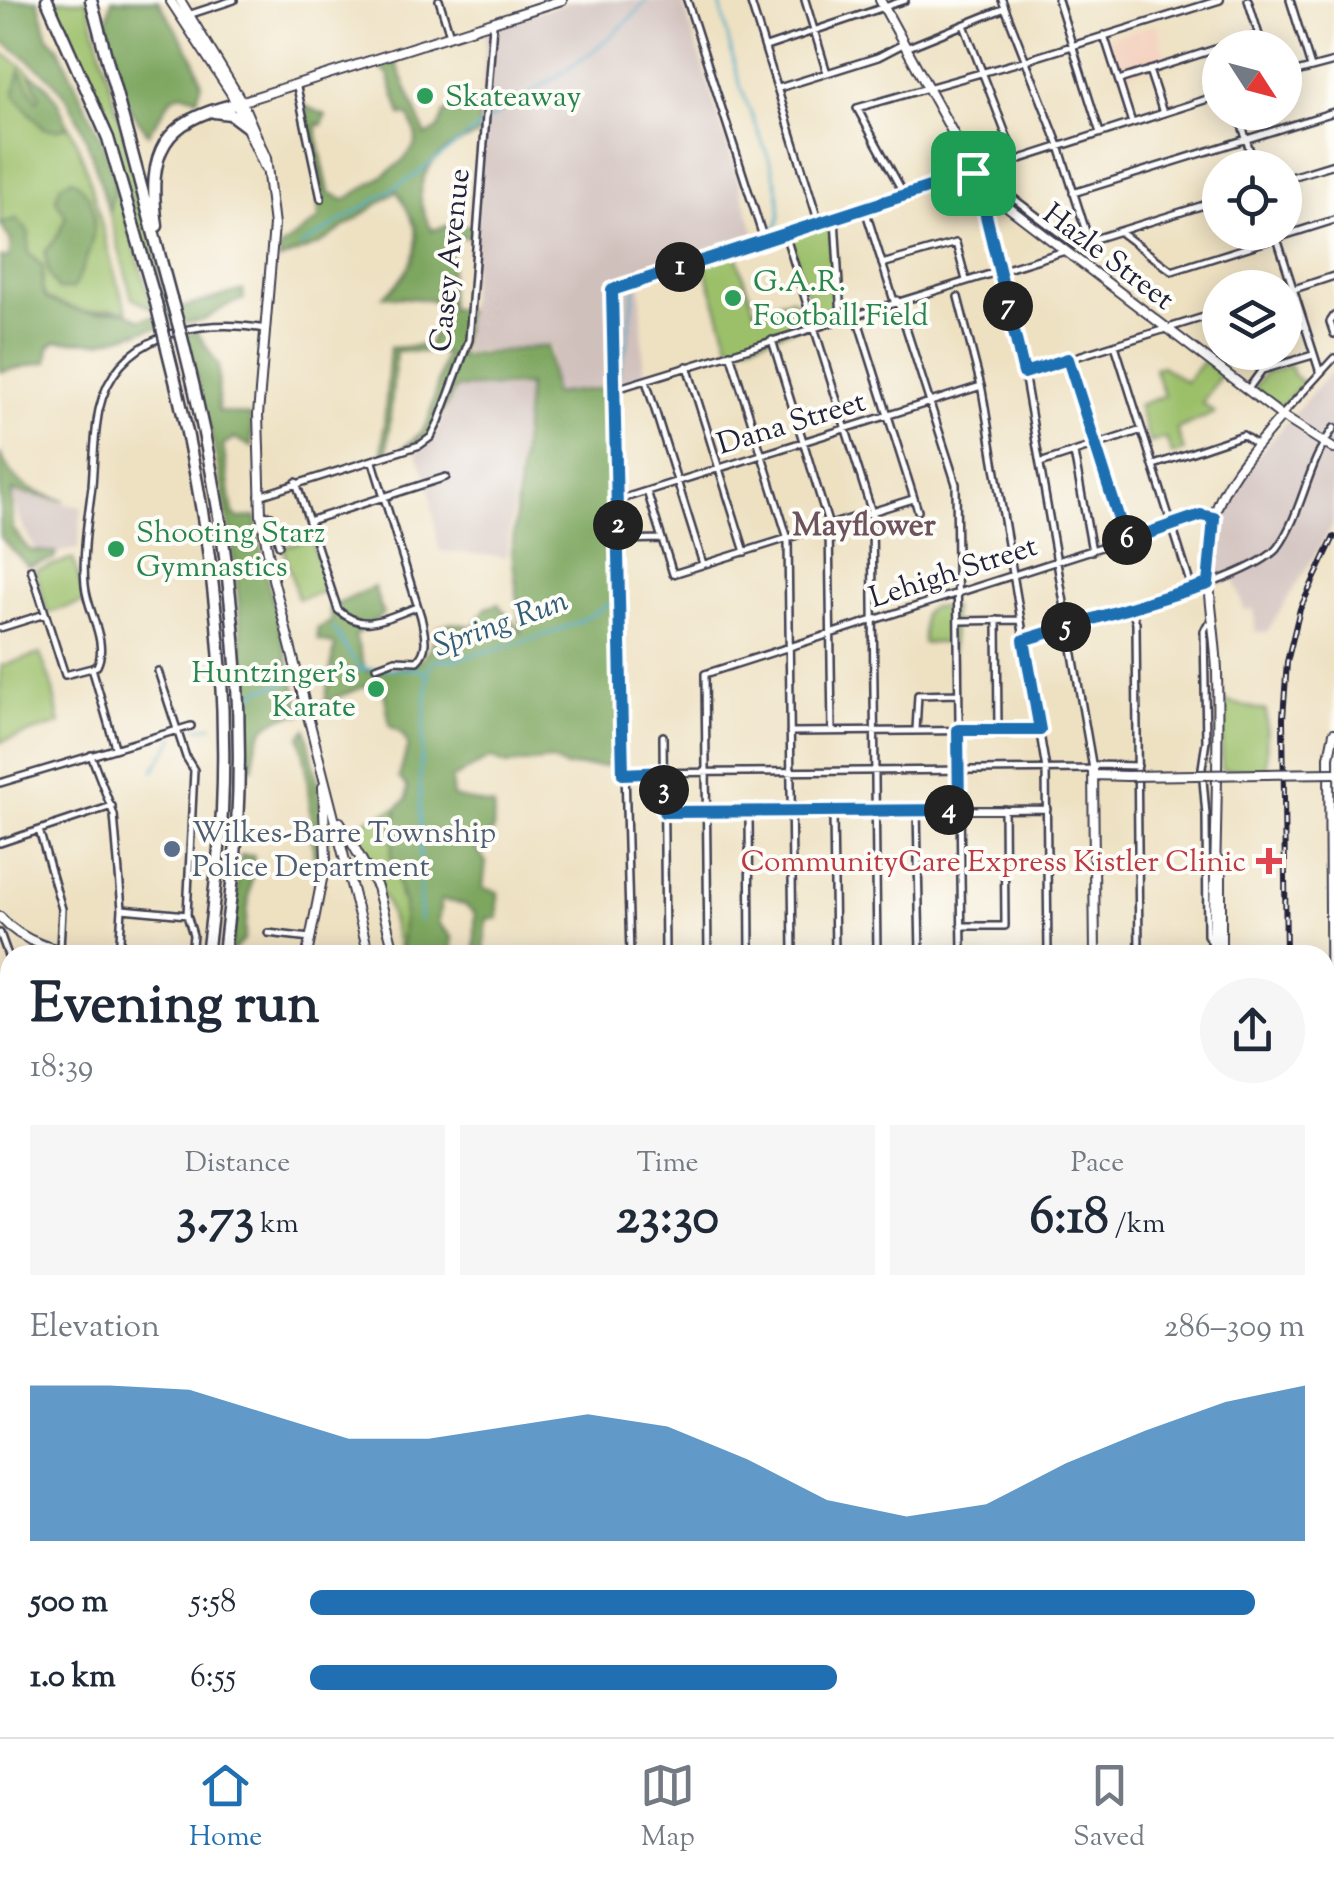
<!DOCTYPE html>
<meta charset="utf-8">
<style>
:root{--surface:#fff;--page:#f6f6f7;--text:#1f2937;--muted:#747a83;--line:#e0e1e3;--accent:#1f6fb2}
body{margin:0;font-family:"Sorts Mill Goudy",serif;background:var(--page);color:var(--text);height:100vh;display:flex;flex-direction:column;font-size:38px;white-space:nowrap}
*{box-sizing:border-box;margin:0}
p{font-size:32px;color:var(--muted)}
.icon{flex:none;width:55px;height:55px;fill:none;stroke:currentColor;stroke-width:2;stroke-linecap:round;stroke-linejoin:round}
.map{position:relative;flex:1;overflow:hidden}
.drawer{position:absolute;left:0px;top:945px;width:1335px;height:792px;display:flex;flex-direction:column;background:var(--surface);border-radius:30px 30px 0 0;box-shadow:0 5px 25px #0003}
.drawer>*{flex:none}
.needle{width:65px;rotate:126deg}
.controls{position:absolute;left:1202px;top:30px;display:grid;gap:20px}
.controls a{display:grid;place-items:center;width:100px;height:100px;border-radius:50%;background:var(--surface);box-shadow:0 5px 25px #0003;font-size:50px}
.pin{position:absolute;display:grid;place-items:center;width:85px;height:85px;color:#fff;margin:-42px;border-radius:20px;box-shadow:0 5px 15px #0006}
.km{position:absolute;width:50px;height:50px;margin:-25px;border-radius:50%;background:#222;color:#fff;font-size:28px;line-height:50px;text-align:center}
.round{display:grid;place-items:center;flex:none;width:105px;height:105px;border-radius:52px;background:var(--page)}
.head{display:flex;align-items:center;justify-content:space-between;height:170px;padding:0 30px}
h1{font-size:55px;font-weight:700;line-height:75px}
.metrics{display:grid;grid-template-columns:repeat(3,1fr);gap:15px;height:170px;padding:10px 30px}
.metrics div{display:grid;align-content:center;border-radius:0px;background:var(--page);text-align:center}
.metrics b{font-size:50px;font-weight:700}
.metrics small{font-size:28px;font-weight:400}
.metrics p{font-size:28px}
.chart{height:280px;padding:20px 30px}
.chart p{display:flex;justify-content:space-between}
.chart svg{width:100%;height:180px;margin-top:10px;fill:var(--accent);opacity:.7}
ul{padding:0 30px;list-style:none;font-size:32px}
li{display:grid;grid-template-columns:160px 120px 1fr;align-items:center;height:75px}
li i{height:25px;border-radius:12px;background:var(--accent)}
.tabs{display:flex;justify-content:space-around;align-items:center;height:140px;border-top:2px solid var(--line);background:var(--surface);font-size:28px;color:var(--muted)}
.tabs a{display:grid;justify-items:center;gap:5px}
.tabs .current{color:var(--accent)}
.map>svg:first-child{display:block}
.built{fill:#f4d3c1}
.industrial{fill:#d0c0bc}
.green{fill:#9cc06a;stroke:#5f7152;stroke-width:2.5}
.forest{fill:#7da65e;stroke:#50644c;stroke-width:2.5}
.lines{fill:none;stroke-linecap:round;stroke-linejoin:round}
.stream{stroke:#46a8c5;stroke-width:2.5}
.minor-casing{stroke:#413f4f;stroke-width:10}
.major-casing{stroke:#413f4f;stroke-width:12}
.highway-casing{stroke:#413f4f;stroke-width:15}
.minor{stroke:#fff;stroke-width:5}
.major{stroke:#fff;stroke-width:8}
.highway{stroke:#fff;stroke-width:10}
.rail-casing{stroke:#22223b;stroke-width:6}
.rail{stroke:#fdfcf7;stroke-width:2.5;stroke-dasharray:8;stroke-linecap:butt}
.major-bridge-casing{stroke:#413f4f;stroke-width:12;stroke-linecap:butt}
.highway-bridge-casing{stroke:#413f4f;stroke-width:15;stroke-linecap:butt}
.major-bridge{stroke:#fff;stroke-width:8}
.highway-bridge{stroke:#fff;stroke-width:10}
.route-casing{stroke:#fff;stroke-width:20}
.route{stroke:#1f6fb2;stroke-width:12}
.leisure-dot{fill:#2e9e5b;stroke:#fdfcf7;stroke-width:4}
.service-dot{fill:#5c6f8a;stroke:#fdfcf7;stroke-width:4}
.health-dot{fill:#e0444e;stroke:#fdfcf7;stroke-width:4}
.labels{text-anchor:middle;stroke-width:8;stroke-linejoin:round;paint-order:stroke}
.leisure-label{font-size:30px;fill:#27864d;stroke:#fdfcf7;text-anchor:start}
.street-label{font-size:30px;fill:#22223b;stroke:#fdfcf7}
.service-label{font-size:30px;fill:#4e5e75;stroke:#fdfcf7;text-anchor:start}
.health-label{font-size:30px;fill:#be3a42;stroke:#fdfcf7;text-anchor:end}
.neighbourhood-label{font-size:32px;font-weight:bold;fill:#6d535d;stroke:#fdfcf7}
.water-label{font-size:32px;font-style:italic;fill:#325e79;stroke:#fdfcf7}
</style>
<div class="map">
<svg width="1334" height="1737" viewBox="0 0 1334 1737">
<rect width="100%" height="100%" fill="#fdfcf7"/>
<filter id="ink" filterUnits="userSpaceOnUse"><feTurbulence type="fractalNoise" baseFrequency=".01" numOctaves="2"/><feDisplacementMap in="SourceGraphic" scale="20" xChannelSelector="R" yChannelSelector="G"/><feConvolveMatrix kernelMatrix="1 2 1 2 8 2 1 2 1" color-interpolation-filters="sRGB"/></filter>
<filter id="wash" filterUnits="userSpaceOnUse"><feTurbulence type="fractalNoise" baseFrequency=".0048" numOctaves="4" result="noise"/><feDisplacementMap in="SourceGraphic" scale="40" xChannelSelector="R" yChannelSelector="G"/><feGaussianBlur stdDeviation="2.25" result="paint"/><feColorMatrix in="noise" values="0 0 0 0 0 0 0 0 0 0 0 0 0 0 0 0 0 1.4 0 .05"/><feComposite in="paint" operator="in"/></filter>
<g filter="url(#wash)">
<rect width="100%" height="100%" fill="#eee1c2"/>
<path class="built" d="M 1156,24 L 1167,61 L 1120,77 L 1109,38 Z
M 267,1728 L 437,1728 L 447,1737 L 267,1737 Z"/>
<path class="industrial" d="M 577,0 L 682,0 L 755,234 L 640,269 L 644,375 L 619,383 L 553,394 L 552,346 L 463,352 L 475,242 L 486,27 Z
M 1334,368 L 1334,524 L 1267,632 L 1255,632 L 1254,609 L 1244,610 L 1234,579 L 1217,585 L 1214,573 L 1221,514 L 1236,480 Z
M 527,387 L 506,557 L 439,551 L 429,486 L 416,452 L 433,439 L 457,390 Z
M 13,493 L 82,507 L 78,549 L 38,556 L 18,515 Z"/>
<path class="green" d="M 53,0 L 87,0 L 169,302 L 160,306 L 114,140 L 92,80 Z
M 0,52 C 94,100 92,226 128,312 L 113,309 L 84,312 L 46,299 L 42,288 L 43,267 L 28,253 L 17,219 L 0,224 Z
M 115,181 L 153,309 L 132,298 L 109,212 Z
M 830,223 L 836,314 L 815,321 L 790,237 Z
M 735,251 L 754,309 L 792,298 L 794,303 L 798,302 L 805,325 L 731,350 L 703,262 Z
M 1204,360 L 1221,375 L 1202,403 L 1215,413 L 1177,429 L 1184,451 L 1172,455 L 1166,438 L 1150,443 L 1138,405 L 1164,396 L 1154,368 L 1162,366 L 1186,382 Z
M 1290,365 L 1293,375 L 1303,383 L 1281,408 L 1254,388 L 1265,373 Z
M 311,539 L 327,591 L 298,599 L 283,547 Z
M 73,559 L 86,602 L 48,613 L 35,570 Z
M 931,607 L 952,607 L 953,672 L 950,672 L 950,643 L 923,643 L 923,614 Z
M 40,654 L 52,685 L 60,724 L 0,742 L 0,666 Z
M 1222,701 L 1266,711 L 1267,769 L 1222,770 Z
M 397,808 L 396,827 L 385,831 L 385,837 L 393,839 L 400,897 L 404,902 L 401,955 L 387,904 L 347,828 Z"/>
<path class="forest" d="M 0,0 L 38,0 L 48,37 L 58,47 L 103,142 L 115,181 L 109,212 C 97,174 87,129 65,96 C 50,74 22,54 0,40 Z
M 112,0 L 158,0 L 193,57 L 202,83 L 197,98 L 181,93 L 171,99 L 148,134 L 126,103 L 106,24 Z
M 395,59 L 426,136 L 438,129 L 444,113 L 480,99 L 478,135 C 450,144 417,165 421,200 C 421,210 428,221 432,230 L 450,225 L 473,227 L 472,237 L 458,237 L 451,244 L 449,308 L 466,310 L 459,356 L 548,346 L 553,394 L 606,388 L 621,761 L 603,766 L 565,767 L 551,760 L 506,765 L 491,758 L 451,779 L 453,797 L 494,806 L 493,832 L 474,845 L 486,862 L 483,888 L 498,892 L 498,918 L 487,919 L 484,955 L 475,955 L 475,913 L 464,904 L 441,900 L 438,923 L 452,937 L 452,955 L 401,955 L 404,902 C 395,889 402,871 391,859 L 393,839 L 385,838 L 384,831 L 396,827 L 397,808 L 407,799 L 407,786 L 399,778 L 408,745 L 402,734 L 390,726 L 384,691 L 378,681 L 325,702 L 335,645 L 318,640 L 317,629 L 332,621 L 329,608 L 374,587 L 383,614 L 355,636 L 366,671 C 405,666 427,672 437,628 L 449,623 L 473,626 L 486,608 L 498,604 L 521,632 L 512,551 L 528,385 L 456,388 C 441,414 433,438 403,448 L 422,432 L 429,419 L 445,353 L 396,351 L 387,453 L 382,454 L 390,348 L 429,345 L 440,316 L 433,300 L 383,296 C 403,282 422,254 415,227 C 411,215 403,202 397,191 L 320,244 L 279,260 L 280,248 L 319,219 L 318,204 L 324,199 L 305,106 L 326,115 L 322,125 L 317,124 L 317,136 L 329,192 L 344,200 C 361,190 415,160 416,139 C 416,132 412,123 409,116 L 401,115 L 388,75 L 382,69 L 381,64 Z
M 20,70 L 37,101 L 40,97 L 30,74 C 51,83 60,105 68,126 L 57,130 L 43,128 L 14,95 Z
M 72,179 C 112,206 89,256 73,289 L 58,289 L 49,274 L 45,252 L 57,237 L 66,216 L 56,200 L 60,185 Z
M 17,219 L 29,233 L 28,253 L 43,267 L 42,288 L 46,299 C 58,303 73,311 85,312 C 108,314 120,305 140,320 L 243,290 L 244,299 L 226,306 L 204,320 L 145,330 L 100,342 L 56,341 L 49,347 L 47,362 L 0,372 L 0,256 L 9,258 L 11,241 L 0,224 Z
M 197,332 L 219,366 L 218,411 L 251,416 L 252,447 L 234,438 L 223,445 L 233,514 L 238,518 L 256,517 L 266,574 L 302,714 C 264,716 255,734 253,768 L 244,768 C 249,621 227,475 184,334 Z
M 0,453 C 16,488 29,490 65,501 L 12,491 L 13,529 L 29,550 L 56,553 L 54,559 L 28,566 L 0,537 Z
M 306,729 C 319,782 328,836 317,890 L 306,765 L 300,736 Z
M 241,855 L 254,856 L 244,940 L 230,954 Z
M 46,1728 L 170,1728 L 170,1737 L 52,1737 L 53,1731 Z"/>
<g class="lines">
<path class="stream" d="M 719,0 C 727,30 732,61 742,90 C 754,126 782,177 780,215 C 779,225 775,229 767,233
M 489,120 C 545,83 604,52 647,0
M 301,246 L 415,175 L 482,125
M 617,377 L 627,342 L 637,273 L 756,237
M 333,628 L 355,662 L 365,668
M 342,674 L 367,669 L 421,669 L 425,675
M 249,699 L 259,690 L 290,682
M 198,728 L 213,726
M 153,771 L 175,737
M 420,920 L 420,773 L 429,665 L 435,660 L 451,660 C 506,647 569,634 615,600 L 608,404 L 607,393 L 612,384"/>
</g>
</g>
<g filter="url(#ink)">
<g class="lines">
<defs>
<path id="minor" d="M 439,0 L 450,35
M 687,0 L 764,240
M 750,0 L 819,223
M 805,0 L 827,73
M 1002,0 L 1059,146 L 1089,241
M 1058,0 L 1100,133
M 1248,0 L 1263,48
M 1290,0 L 1311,67
M 188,15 L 234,0
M 964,25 L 1016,160
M 1104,35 L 1132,123
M 766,47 L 905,0
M 906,48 L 1005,8
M 1149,70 L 1163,113
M 1285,75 L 1334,62
M 1119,80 L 1259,35
M 297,87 L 321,199
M 779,88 L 878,57 L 903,44
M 1238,112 L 1255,168
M 979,172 L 1075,245 L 1220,200
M 1285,179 L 1334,164
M 1073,193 L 1334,112
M 905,196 L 857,108 L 1030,59 L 1220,0
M 865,209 L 894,301
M 835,218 L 841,318
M 1120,232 L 1172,271 L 1334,220
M 1275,232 L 1320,373
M 785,234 L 872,513 L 877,955
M 882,264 L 956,243 L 966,280
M 1285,292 L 1334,276
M 958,297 L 982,390 L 1046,769 L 1048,955
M 897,300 L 956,484 L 962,955
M 856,314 L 918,511
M 1334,316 L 1330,322 L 1334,334
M 1285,332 L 1304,326
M 772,340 L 829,526 L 832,731
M 1115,345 L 1192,589
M 1239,352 L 1262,370
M 730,353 L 788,539 L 793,955
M 1068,359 L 1126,541
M 687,366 L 745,552
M 1024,373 L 1220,312
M 646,381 L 703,564
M 616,389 L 1065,251
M 1248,389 L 1262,370 L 1313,355
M 1282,415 L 1334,358
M 1074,453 L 1092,551
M 373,462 L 421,617 C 424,632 430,649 417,661 L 395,660 L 376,667
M 1040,463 L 1142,430
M 1154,465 L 1243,435 L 1257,445
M 296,482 L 338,610 C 365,634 387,617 417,607
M 647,491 L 673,574 L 913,499
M 259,496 L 420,445 L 431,437 L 439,421 L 469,340 L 493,24
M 618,500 L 978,387
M 261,515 L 271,516 L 279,545
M 309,521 L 446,477
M 619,540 L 661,539
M 31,569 L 65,675 L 92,668
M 1131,607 L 1136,623 L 1139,955
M 997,620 L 998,729
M 959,621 L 1021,620
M 0,628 L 45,614
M 1024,640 C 1073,625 1253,581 1278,547 C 1303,512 1307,463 1334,428
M 92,668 L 97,666 C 109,642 87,611 85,585 C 82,553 88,518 92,486 C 94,461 94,435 99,410 C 116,333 200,317 266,329
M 92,668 L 115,747
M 158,671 L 186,757 L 194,770 L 187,915 L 193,935 L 191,955
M 916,730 L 918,695 L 958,694
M 790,732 L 1040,730
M 663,736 L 665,955
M 91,755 L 114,815 L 122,909 L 119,955
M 1094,765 L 1138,766
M 623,773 L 1093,769 L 1024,373 L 978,184
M 0,783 L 191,726
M 917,810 L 920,955
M 664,813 L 1047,809
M 749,813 L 750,955
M 833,813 L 835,955
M 39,830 L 62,909 L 60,949
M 0,843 L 112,806
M 122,909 L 187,915
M 961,926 L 1005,926 L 1004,809
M 0,933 L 10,961
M 268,933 L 310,938
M 1211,941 L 1207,935 L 1206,815 L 1202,768 L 1206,741 L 1204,631 L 1207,625 L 1212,624
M 630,955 L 612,290 L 1220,95
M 708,955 L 705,674 L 1201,515 L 1214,518
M 0,992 L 10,989
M 0,1057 L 10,1092
M 0,1097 L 10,1094
M 0,1203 L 10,1237
M 729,1728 L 731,1737
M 847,1728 L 850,1737
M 954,1728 L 954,1737
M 988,1728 L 988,1737
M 1021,1728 L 1021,1737
M 1054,1728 L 1054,1737
M 1104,1737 L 1113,1728
M 1177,1737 L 1185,1728"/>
<path id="major" d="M 170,0 L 231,93 L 265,168
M 180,0 L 242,102 L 266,158 L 274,225 L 258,415 L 261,515 L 273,579 L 369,955
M 880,0 L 983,188 L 1282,416 L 1334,449
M 240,102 L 562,0
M 1334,733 L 1329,757 L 1334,1529
M 1093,769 L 1095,955
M 1093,775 L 1127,776
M 340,822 L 377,887 L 395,955
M 1218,859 L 1221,866 L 1221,955
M 0,917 C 24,944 58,952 93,955
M 307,955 L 326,859 L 323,787
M 1213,955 C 1215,860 1219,766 1217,671 C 1215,619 1201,568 1214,517 C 1225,477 1256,447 1282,416
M 1325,1562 L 1334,1555
M 250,1728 L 251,1737
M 256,1728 L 256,1737
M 565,1728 L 574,1737
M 1194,1728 L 1194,1737
M 1201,1728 L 1201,1737"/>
<path id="highway" d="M 47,0 L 108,138 L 156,303
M 91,0 L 171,298
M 214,112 L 230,114 L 246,126
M 157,226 C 147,151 162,121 236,104
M 182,338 C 223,499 246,660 237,827 C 235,870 228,912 224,955
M 166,344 C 206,498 229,652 222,811 C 219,859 213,907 207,955
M 0,1622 L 10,1594
M 0,1724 L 10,1689"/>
</defs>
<use href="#minor" class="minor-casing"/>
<use href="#major" class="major-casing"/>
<use href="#highway" class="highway-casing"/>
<use href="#minor" class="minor"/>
<use href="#major" class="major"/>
<use href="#highway" class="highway"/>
<defs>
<path id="rail" d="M 1286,955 L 1283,718 L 1287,662 L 1300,609 L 1334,537
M 1270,1737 L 1270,1728"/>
</defs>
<use href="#rail" class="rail-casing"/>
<use href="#rail" class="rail"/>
<defs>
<path id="major-bridge" d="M 1127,776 L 1334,773"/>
<path id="highway-bridge" d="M 171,298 L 182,338
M 156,303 L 166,344"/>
</defs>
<use href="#major-bridge" class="major-bridge-casing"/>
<use href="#highway-bridge" class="highway-bridge-casing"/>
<use href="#major-bridge" class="major-bridge"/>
<use href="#highway-bridge" class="highway-bridge"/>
</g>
</g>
<g class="lines" filter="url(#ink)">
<defs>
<path id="route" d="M 973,173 L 978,182 L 1024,373 L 1068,359 L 1126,541 L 1201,515 L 1214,518 L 1208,584 L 1024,640 L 1040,730 L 958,730 L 959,810 L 664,812 L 664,772 L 623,774 L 612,290 Z"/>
</defs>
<use href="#route" class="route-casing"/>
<use href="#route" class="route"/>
</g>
<g class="leisure-dot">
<circle cx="425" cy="96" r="10"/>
<circle cx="733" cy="298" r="10"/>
<circle cx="116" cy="549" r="10"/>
<circle cx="376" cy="689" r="10"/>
</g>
<circle class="service-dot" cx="172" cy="849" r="10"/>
<path class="health-dot" d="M1264 846h10v10h10v10h-10v10h-10v-10h-10v-10h10z"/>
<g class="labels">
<g class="leisure-label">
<text x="445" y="106">Skateaway</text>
<text x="753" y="291">G.A.R.<tspan x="753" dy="34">Football Field</tspan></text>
<text x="136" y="542">Shooting Starz<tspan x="136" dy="34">Gymnastics</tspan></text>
<text x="356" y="682" text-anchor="end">Huntzinger's<tspan x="356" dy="34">Karate</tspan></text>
</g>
<g class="street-label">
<text transform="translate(1109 256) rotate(37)" y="10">Hazle Street</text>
<text transform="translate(449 260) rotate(-84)" y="10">Casey Avenue</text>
<text transform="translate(791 422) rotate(-17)" y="10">Dana Street</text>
<text transform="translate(953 571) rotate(-18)" y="10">Lehigh Street</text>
</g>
<g class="service-label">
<text x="192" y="842">Wilkes-Barre Township<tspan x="192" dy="34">Police Department</tspan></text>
</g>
<g class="health-label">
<text x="1246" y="871">CommunityCare Express Kistler Clinic</text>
</g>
<g class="neighbourhood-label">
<text x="864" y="535">Mayflower</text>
</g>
<g class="water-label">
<text transform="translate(500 622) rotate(-20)" y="11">Spring Run</text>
</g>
</g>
</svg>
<div class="controls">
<a><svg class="needle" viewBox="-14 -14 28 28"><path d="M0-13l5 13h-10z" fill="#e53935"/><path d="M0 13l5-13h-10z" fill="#747a83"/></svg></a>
<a><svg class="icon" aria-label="locate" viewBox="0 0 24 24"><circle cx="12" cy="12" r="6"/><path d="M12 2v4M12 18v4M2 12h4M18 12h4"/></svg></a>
<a><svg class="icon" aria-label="layers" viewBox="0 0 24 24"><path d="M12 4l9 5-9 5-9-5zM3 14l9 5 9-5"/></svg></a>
</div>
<div class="pin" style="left:973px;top:173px;background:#1e9e55"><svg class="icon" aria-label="arrive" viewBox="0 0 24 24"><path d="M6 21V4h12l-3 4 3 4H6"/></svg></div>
<b class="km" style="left:680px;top:267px">1</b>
<b class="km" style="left:618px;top:525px">2</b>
<b class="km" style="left:664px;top:790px">3</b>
<b class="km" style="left:949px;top:810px">4</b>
<b class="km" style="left:1066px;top:627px">5</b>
<b class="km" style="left:1127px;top:540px">6</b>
<b class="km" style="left:1008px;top:306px">7</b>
<section class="drawer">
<div class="head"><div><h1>Evening run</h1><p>18:39</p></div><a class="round"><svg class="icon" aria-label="share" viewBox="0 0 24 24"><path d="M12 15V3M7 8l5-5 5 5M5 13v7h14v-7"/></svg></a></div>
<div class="metrics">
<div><p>Distance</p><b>3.73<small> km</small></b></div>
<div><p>Time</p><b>23:30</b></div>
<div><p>Pace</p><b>6:18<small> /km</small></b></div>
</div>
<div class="chart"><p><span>Elevation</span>286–309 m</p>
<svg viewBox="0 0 160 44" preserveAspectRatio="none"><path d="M0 44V6L10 6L20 7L30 13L40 19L50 19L60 16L70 13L80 16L90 24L100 34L110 38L120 35L130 25L140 17L150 10L160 6V44z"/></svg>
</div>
<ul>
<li><b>500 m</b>5:58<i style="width:95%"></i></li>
<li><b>1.0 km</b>6:55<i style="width:53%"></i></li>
</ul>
</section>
</div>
<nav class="tabs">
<a class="current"><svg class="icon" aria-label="home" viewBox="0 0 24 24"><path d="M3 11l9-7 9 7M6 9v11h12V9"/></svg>Home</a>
<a><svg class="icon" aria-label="map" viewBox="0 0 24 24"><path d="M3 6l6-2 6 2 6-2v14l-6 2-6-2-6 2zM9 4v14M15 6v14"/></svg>Map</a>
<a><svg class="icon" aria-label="saved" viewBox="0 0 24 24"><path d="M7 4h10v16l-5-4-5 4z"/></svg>Saved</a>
</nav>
